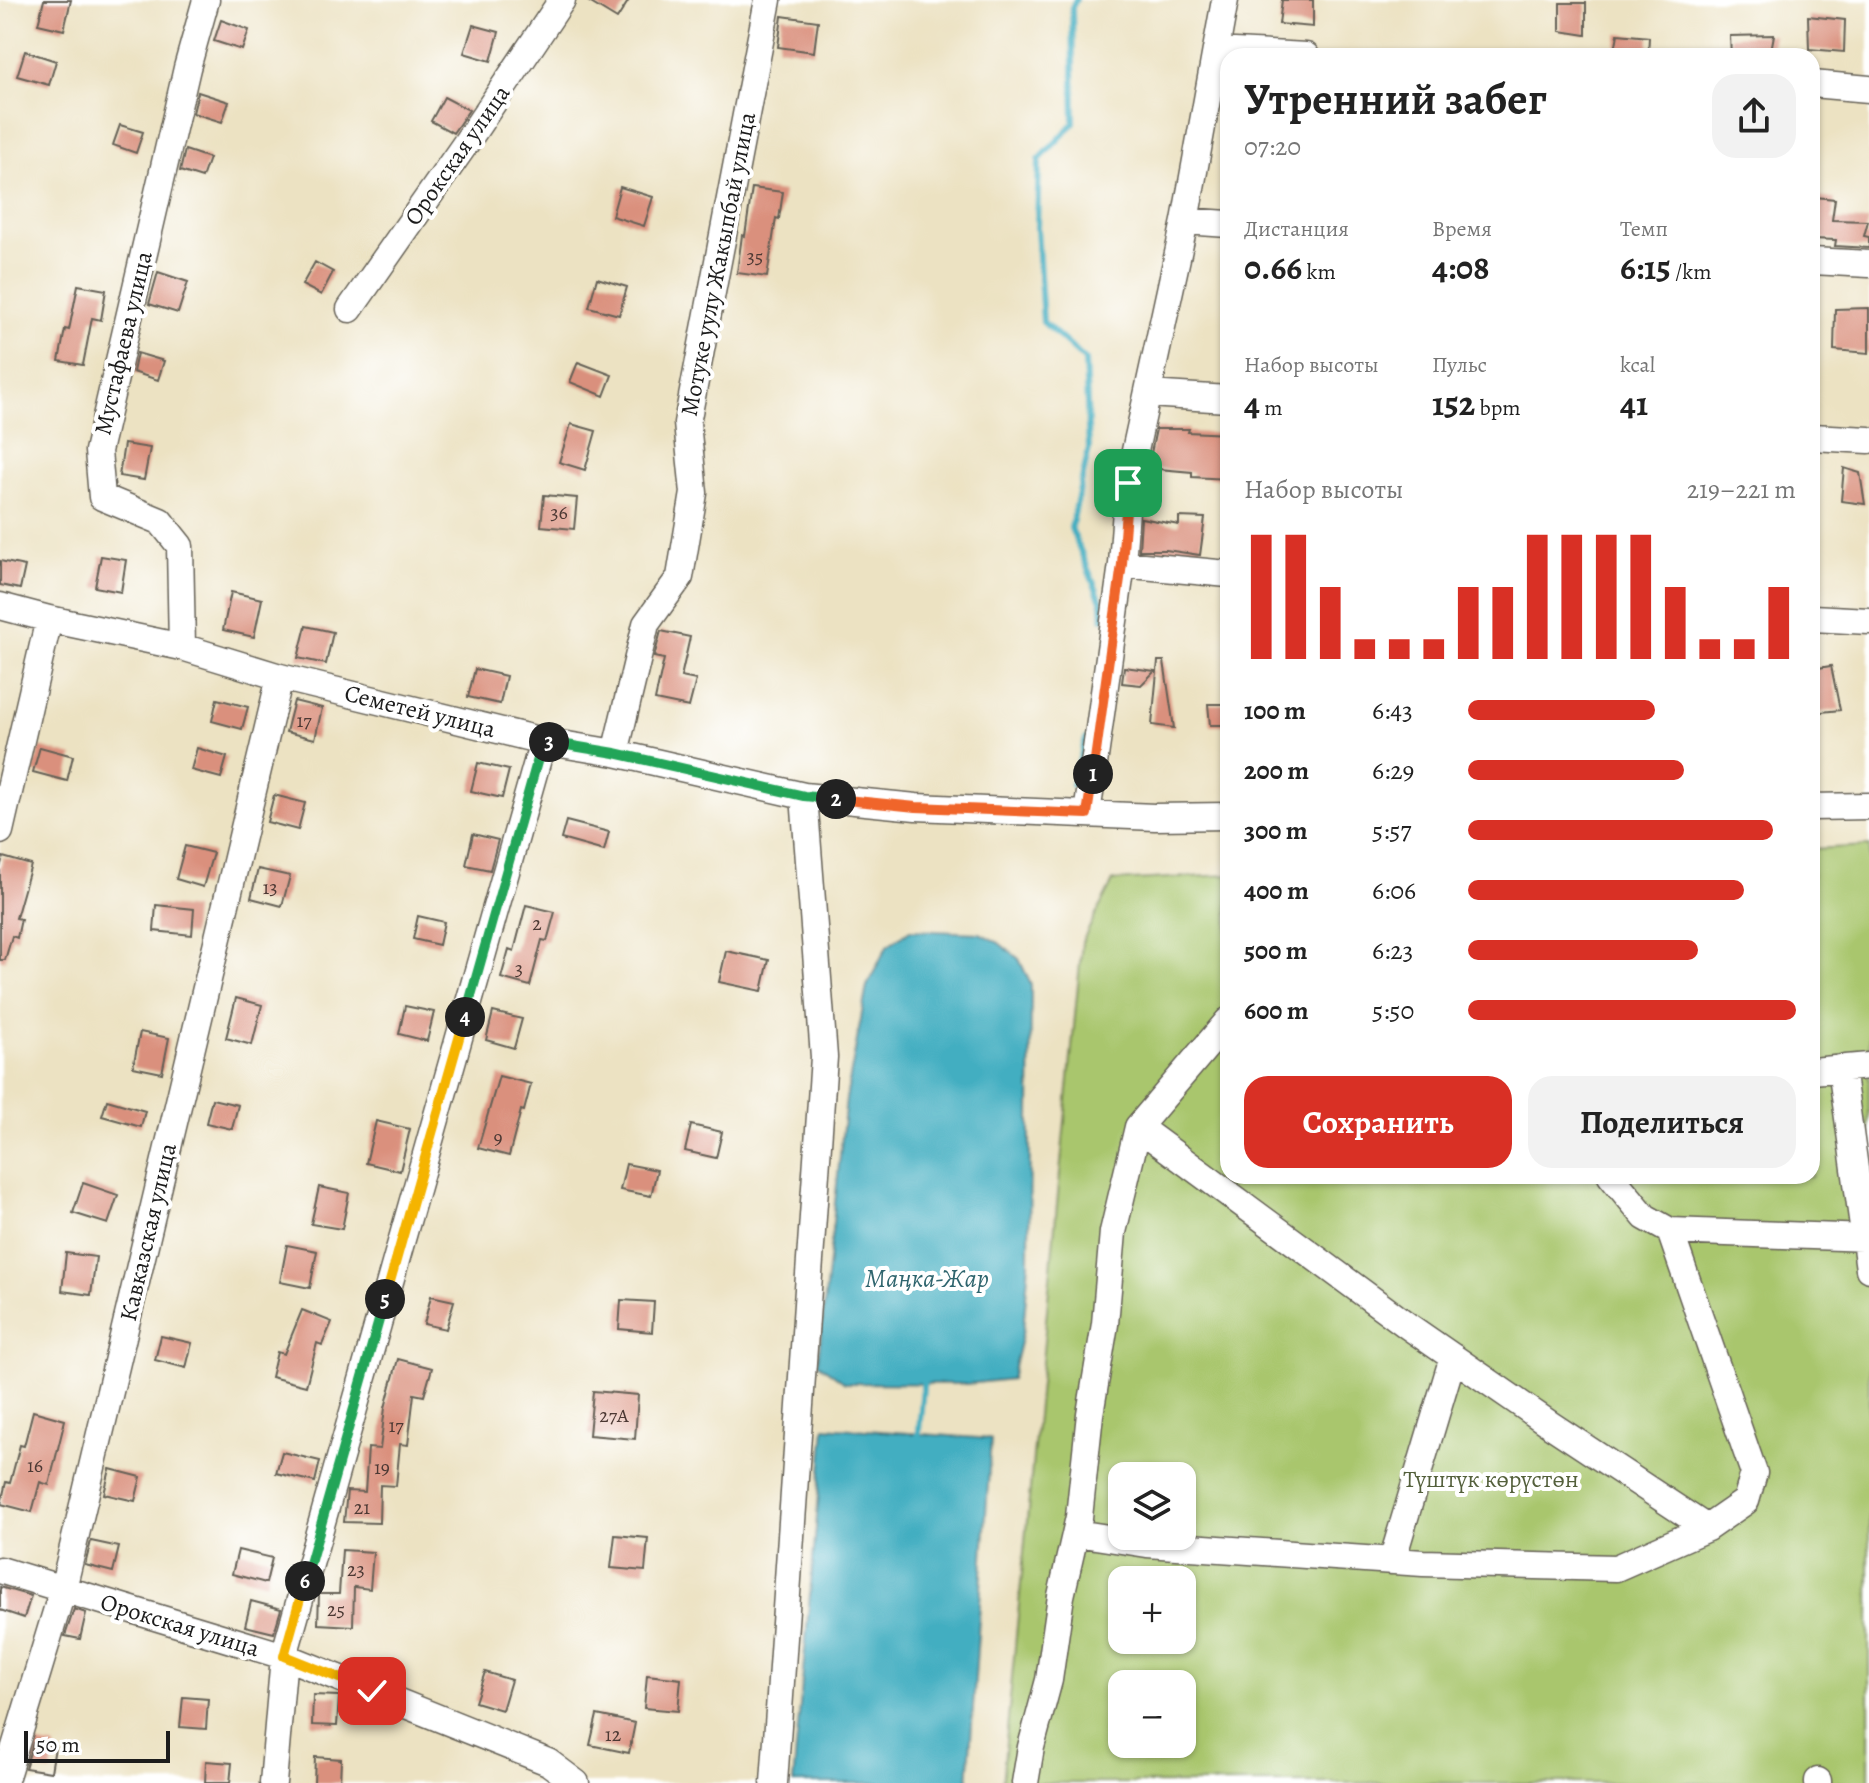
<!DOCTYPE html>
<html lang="ru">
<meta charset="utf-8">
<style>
:root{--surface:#fff;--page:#f2f2f2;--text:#222;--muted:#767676;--accent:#d93025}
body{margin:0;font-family:Alegreya,serif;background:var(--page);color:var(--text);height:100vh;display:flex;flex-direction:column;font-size:30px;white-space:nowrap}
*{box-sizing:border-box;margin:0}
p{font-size:26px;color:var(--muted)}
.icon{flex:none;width:44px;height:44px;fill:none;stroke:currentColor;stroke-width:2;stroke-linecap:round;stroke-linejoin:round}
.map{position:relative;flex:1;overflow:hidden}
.sheet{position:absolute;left:1220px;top:48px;width:600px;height:1136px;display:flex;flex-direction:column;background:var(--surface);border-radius:24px;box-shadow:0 2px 6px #0004}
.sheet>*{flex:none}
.fabs{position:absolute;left:1108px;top:1462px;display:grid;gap:16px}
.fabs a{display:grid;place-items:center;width:88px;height:88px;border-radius:16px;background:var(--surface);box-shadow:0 2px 6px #0004;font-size:40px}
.scale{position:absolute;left:24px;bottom:20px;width:146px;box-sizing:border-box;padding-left:8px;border:4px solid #1c1c1c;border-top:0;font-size:22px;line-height:28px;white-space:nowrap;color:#1c1c1c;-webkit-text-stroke:6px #fff;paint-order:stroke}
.pin{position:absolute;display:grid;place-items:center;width:68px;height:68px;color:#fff;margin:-34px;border-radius:16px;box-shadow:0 4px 12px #0006}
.km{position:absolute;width:40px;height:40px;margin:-20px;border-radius:50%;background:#222;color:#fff;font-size:22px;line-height:40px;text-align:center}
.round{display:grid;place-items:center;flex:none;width:84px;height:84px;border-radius:24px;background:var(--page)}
.headline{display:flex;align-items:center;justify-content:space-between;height:136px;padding:0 24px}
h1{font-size:44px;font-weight:700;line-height:60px}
.metrics{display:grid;grid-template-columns:repeat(3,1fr);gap:12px;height:136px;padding:8px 24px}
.metrics div{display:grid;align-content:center}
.metrics b{font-size:34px;font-weight:700}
.metrics small{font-size:22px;font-weight:400}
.metrics p{font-size:22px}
.chart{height:224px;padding:16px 24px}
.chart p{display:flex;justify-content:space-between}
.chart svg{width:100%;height:144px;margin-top:8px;stroke:var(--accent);stroke-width:6}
.cta{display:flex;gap:16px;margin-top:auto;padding:16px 24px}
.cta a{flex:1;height:92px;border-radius:24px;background:var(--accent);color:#fff;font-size:32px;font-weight:700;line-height:92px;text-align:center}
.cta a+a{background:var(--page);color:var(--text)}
ul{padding:0 24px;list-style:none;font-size:26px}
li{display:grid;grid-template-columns:128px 96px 1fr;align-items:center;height:60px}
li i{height:20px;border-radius:10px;background:var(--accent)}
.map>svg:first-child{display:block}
.green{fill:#a9c66d;stroke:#627144;stroke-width:2;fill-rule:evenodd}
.water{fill:#42aec1;stroke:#2f656e;stroke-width:2}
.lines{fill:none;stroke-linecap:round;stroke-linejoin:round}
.stream{stroke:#42aec1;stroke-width:6}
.building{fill:#da907d}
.minor-casing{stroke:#656156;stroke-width:29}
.minor{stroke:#fff;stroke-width:26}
.split-1-casing{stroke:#fff;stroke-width:16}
.split-2-casing{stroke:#fff;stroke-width:16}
.split-3-casing{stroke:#fff;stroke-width:16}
.split-4-casing{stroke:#fff;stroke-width:16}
.split-5-casing{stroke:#fff;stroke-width:16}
.split-6-casing{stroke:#fff;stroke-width:16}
.split-7-casing{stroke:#fff;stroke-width:16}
.split-1{stroke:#f0652b;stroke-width:10}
.split-2{stroke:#f0652b;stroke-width:10}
.split-3{stroke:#22a559;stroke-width:10}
.split-4{stroke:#22a559;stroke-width:10}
.split-5{stroke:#f5b400;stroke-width:10}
.split-6{stroke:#22a559;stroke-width:10}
.split-7{stroke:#f5b400;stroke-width:10}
.labels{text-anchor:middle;stroke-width:8;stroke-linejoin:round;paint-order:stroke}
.number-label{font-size:20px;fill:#4c3934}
.street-label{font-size:24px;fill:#1c1c1c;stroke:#fff}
.park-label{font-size:24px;fill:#54603c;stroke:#fff}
.water-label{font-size:26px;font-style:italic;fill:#2f656e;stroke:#fff}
</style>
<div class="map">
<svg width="1869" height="1783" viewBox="0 0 1869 1783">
<rect width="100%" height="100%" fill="#fff"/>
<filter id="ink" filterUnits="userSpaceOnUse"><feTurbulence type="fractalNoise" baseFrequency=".0125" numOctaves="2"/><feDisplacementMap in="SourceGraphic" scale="16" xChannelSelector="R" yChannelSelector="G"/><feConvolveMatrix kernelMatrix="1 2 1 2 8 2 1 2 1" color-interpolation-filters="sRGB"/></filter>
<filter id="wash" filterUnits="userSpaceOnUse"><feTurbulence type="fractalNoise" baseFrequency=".006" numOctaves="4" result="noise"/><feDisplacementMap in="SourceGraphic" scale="32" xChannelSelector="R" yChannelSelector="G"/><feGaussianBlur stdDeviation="1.8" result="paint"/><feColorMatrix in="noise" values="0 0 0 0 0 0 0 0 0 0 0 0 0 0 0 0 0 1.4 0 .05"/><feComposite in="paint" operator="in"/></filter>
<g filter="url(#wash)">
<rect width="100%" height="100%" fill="#ece2c2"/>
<path class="green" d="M 1869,846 L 1869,1783 L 1002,1783 L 1082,942 L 1113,881 L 1228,875 L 1228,1176 L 1812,1176 L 1812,849 ZM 1122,1476 L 1182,1476 L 1182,1536 L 1122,1536 ZM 1122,1580 L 1182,1580 L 1182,1640 L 1122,1640 ZM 1122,1684 L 1182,1684 L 1182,1744 L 1122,1744 Z"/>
<path class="water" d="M 910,930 L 980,933 L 999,943 L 1019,959 L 1031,985 L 1029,1262 L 1023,1330 L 1011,1379 L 967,1384 L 845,1383 L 818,1363 L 846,1099 L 867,986 L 887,946 Z
M 825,1427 L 991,1439 L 968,1783 L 793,1783 Z"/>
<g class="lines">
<path class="stream" d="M 1076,0 L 1072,7 L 1074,123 L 1039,160 L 1037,228 L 1043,322 L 1085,360 L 1089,449 L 1071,528 L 1102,603 L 1103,618
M 1072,785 L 1086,739
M 918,1441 L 924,1376"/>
</g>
<g id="blocks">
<path class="building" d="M 44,0 L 71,0 L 64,30 L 38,24 Z
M 586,0 L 629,0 L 617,19 Z
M 1282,0 L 1313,0 L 1313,27 L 1279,24 Z
M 1560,3 L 1586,3 L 1586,35 L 1560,31 Z
M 782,16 L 818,21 L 814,52 L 778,47 Z
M 1808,16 L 1845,20 L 1844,52 L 1809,49 Z
M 221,20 L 249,30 L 242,50 L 214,41 Z
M 473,25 L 499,32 L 491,61 L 464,53 Z
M 1618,34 L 1649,37 L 1648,56 L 1614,56 Z
M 1774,35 L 1770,56 L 1731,56 L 1730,36 Z
M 25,51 L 56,61 L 49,85 L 17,76 Z
M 198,92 L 229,102 L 222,122 L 193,113 Z
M 444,97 L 469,110 L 453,133 L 431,121 Z
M 120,125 L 143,132 L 136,153 L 113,145 Z
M 185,150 L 209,158 L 202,178 L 180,171 Z
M 620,187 L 653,197 L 644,226 L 612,216 Z
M 752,188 L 783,192 L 779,219 L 776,218 L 767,277 L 737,273 L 742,235 L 745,236 Z
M 1815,197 L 1835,199 L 1832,220 L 1868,221 L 1864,236 L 1869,237 L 1869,248 L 1835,246 L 1836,240 L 1813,239 Z
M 315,262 L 333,272 L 321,295 L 302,285 Z
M 158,272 L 188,282 L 178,313 L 149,304 Z
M 597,278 L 627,287 L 619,315 L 589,307 Z
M 78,285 L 106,290 L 101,320 L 92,318 L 83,365 L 59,361 L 65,329 L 69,330 Z
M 1869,308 L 1869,353 L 1834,350 L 1835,309 Z
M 137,353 L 164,361 L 158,380 L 133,372 Z
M 578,362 L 612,375 L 604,396 L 570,382 Z
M 571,424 L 596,431 L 585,470 L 559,462 Z
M 1156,429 L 1189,429 L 1188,432 L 1228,434 L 1228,479 L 1192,477 L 1192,472 L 1148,468 Z
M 124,444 L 150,448 L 144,480 L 119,476 Z
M 1844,468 L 1860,473 L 1865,504 L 1841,501 Z
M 544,495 L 577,498 L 574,529 L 541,526 Z
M 1179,517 L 1205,518 L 1200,555 L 1166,550 L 1139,550 L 1141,518 L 1179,525 Z
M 101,556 L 126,560 L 121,592 L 95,587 Z
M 0,561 L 25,566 L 20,589 L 0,585 Z
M 231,592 L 262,599 L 254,637 L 223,630 Z
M 306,626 L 333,632 L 326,664 L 298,658 Z
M 661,631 L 690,637 L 681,677 L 696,680 L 689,707 L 655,700 L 664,659 L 654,657 Z
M 1158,661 L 1164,661 L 1174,728 L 1152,725 Z
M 1831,666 L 1840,710 L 1812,713 L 1812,669 Z
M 1124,667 L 1155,671 L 1141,685 L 1122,683 Z
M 475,669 L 506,676 L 500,704 L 468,697 Z
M 217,699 L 248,707 L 242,729 L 212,721 Z
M 294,701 L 322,708 L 315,739 L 286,732 Z
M 1208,704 L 1228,704 L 1228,725 L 1210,725 Z
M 40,747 L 73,756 L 67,781 L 33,772 Z
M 197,748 L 227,757 L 221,778 L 191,770 Z
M 478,763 L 509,770 L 502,798 L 471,791 Z
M 274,795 L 305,803 L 298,830 L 267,822 Z
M 566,821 L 609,832 L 604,851 L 561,839 Z
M 473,834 L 498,840 L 490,870 L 466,865 Z
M 185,846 L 213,853 L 203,887 L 176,879 Z
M 3,857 L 31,865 L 16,918 L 21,919 L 17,938 L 12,936 L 5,960 L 0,960 L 0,868 Z
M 258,869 L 290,876 L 282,906 L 251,898 Z
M 156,905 L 194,909 L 192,935 L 154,931 Z
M 526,905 L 555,912 L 547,941 L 542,940 L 530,986 L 501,978 L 509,949 L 514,951 Z
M 418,916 L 444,922 L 439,945 L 413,939 Z
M 726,951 L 769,960 L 762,991 L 719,982 Z
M 236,998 L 262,1005 L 252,1045 L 226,1038 Z
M 405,1006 L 434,1012 L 427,1041 L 399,1034 Z
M 493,1012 L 522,1019 L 514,1048 L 486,1040 Z
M 140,1032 L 169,1038 L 162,1073 L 133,1067 Z
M 499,1076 L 531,1084 L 524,1111 L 521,1110 L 509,1156 L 478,1148 Z
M 212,1099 L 238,1105 L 232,1129 L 206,1123 Z
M 107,1100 L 145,1111 L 141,1127 L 102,1116 Z
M 376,1121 L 410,1129 L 400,1171 L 366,1163 Z
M 691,1125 L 722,1132 L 716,1158 L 685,1151 Z
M 626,1164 L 657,1170 L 651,1196 L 620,1190 Z
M 83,1183 L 118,1195 L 108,1224 L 73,1213 Z
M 319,1187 L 349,1193 L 342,1229 L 311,1224 Z
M 287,1245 L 317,1251 L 310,1288 L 280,1282 Z
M 66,1253 L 96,1257 L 91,1295 L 62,1291 Z
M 431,1296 L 454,1301 L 446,1329 L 424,1324 Z
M 621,1300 L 654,1302 L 652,1332 L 619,1329 Z
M 302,1310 L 332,1322 L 322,1345 L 317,1343 L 306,1386 L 271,1377 L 277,1352 L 284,1354 Z
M 161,1336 L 192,1343 L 186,1368 L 155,1360 Z
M 398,1359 L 432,1368 L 424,1396 L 414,1394 L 408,1445 L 400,1444 L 396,1486 L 380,1485 L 379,1523 L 344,1522 L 347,1491 L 365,1492 L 368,1448 L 380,1449 L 385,1408 Z
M 593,1391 L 638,1395 L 635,1439 L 589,1435 Z
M 33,1411 L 65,1420 L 49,1485 L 40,1482 L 32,1512 L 1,1504 L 6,1482 L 10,1483 L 20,1445 L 24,1446 Z
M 282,1452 L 320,1461 L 315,1482 L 276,1473 Z
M 110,1469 L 141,1477 L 135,1501 L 104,1494 Z
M 615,1535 L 648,1538 L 645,1571 L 611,1568 Z
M 91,1541 L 119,1547 L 113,1572 L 85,1565 Z
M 238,1550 L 272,1558 L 266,1583 L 232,1574 Z
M 342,1550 L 373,1552 L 370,1589 L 354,1587 L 353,1626 L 318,1624 L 319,1594 L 339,1594 Z
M 0,1587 L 31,1596 L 24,1618 L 0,1610 Z
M 251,1601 L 281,1609 L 274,1633 L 245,1626 Z
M 74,1609 L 86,1613 L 80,1639 L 65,1636 Z
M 485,1672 L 511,1680 L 502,1710 L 475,1702 Z
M 647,1675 L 681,1679 L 678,1711 L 644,1708 Z
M 313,1695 L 339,1696 L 337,1726 L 312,1725 Z
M 183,1697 L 208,1699 L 206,1729 L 180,1727 Z
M 597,1715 L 635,1723 L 629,1753 L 590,1745 Z
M 33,1743 L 55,1747 L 51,1772 L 25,1768 Z
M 315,1757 L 341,1759 L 340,1783 L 314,1783 Z
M 206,1761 L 232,1763 L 230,1783 L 205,1783 Z"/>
</g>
</g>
<g filter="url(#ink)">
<use href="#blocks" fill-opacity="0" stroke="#656156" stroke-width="2"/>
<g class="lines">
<defs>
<path id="minor" d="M 1216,51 L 1306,56
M 1812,84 L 1869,89
M 1185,221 L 1228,224
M 1812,261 L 1869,264
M 350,309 L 466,143 L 562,0
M 1148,394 L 1228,399
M 1812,437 L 1869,440
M 1122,564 L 1228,574
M 0,606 L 49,619 L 182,647 L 280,677 L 543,741 L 615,753 L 804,796 L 916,807 L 1155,817 L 1228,816
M 1812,618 L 1869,621
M 182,647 L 180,546 L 160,521 L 102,497 L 98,451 L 187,68 L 206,0
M 615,753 L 646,624 L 680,577 L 694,493 L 687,423 L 768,0
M 1812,807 L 1869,806
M 1087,814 L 1122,564 L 1128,483 L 1185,221 L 1225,0
M 0,831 L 49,619
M 1841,1068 L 1869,1269
M 1812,1071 L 1869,1066
M 1138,1127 L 1408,1326 L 1551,1425 L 1707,1528
M 1611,1176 L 1645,1217 L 1670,1231 L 1869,1238
M 1076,1533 L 1147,1544 L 1423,1563 L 1616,1568 L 1707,1528 L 1746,1501 L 1754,1473 L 1670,1231
M 1392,1561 L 1453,1357
M 0,1570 L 284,1656 L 548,1762 L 576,1783
M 4,1783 L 63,1589 L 280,677
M 273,1783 L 284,1656 L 543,741
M 774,1783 L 824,1057 L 804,796
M 1025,1783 L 1031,1747 L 1049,1680 L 1061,1596 L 1079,1517 L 1090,1414 L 1105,1324 L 1113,1232 L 1138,1127 L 1228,1021
M 1818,1783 L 1818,1781"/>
</defs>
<use href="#minor" class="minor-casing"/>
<use href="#minor" class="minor"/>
</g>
</g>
<g class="lines" filter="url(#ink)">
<defs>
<path id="split-1" d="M 1093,774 L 1122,564 L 1128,483"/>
<path id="split-2" d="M 836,799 L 916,807 L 1087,814 L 1093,774"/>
<path id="split-3" d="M 549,742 L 615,753 L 804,796 L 836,799"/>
<path id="split-4" d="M 465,1017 L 543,741 L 549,742"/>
<path id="split-5" d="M 385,1299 L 465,1017"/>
<path id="split-6" d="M 305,1581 L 385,1299"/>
<path id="split-7" d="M 305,1581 L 284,1656 L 372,1691"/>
</defs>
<use href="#split-1" class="split-1-casing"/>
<use href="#split-2" class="split-2-casing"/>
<use href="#split-3" class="split-3-casing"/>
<use href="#split-4" class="split-4-casing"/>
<use href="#split-5" class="split-5-casing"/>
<use href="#split-6" class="split-6-casing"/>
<use href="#split-7" class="split-7-casing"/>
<use href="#split-1" class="split-1"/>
<use href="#split-2" class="split-2"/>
<use href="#split-3" class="split-3"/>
<use href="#split-4" class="split-4"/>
<use href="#split-5" class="split-5"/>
<use href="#split-6" class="split-6"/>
<use href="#split-7" class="split-7"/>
</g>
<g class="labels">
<g class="number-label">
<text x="755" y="263">35</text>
<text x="559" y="519">36</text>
<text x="304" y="727">17</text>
<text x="270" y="894">13</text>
<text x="537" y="930">2</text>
<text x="519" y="975">3</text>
<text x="498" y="1144">9</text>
<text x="614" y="1422">27А</text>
<text x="396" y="1432">17</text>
<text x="35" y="1472">16</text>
<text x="382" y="1474">19</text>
<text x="362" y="1514">21</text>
<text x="356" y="1576">23</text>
<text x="336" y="1616">25</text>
<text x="613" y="1741">12</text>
</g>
<g class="street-label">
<text transform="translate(457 155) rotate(-55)" y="8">Орокская улица</text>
<text transform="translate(718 264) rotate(-79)" y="8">Мотуке уулу Жакыпбай улица</text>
<text transform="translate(123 343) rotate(-77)" y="8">Мустафаева улица</text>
<text transform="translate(420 711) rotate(14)" y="8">Семетей улица</text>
<text transform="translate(148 1232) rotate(-77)" y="8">Кавказская улица</text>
<text transform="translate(180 1625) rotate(17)" y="8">Орокская улица</text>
</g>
<g class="park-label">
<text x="1491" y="1487">Түштүк көрүстөн</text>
</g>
<g class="water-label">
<text x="927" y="1287">Маңка-Жар</text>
</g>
</g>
</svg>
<div class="fabs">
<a><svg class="icon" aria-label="layers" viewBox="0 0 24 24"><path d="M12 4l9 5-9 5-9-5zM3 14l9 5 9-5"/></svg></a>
<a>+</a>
<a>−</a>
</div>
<div class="scale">50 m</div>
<div class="pin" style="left:1128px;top:483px;background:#1e9e55"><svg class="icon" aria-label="arrive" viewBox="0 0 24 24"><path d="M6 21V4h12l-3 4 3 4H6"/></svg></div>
<div class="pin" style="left:372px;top:1691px;background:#d93025"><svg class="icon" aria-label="check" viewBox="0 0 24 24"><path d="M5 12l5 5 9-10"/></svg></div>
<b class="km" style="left:1093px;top:774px">1</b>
<b class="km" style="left:836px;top:799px">2</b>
<b class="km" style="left:549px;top:742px">3</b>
<b class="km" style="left:465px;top:1017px">4</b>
<b class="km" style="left:385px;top:1299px">5</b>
<b class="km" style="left:305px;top:1581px">6</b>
<section class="sheet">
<div class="headline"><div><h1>Утренний забег</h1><p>07:20</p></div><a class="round"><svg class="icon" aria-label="share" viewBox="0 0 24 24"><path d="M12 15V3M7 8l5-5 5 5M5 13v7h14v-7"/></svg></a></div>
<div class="metrics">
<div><p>Дистанция</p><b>0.66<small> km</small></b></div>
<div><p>Время</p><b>4:08</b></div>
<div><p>Темп</p><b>6:15<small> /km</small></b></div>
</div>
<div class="metrics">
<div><p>Набор высоты</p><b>4<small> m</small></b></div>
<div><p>Пульс</p><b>152<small> bpm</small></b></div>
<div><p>kcal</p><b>41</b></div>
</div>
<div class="chart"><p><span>Набор высоты</span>219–221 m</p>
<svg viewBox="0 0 160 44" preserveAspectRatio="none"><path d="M5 44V6M15 44V6M25 44V22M35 44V38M45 44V38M55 44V38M65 44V22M75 44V22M85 44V6M95 44V6M105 44V6M115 44V6M125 44V22M135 44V38M145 44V38M155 44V22"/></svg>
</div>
<ul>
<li><b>100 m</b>6:43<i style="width:57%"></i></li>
<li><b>200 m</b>6:29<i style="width:66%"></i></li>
<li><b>300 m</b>5:57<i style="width:93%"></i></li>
<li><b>400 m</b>6:06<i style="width:84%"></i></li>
<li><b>500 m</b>6:23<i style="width:70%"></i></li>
<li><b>600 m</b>5:50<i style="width:100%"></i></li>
</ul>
<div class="cta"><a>Сохранить</a><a>Поделиться</a></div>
</section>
</div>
